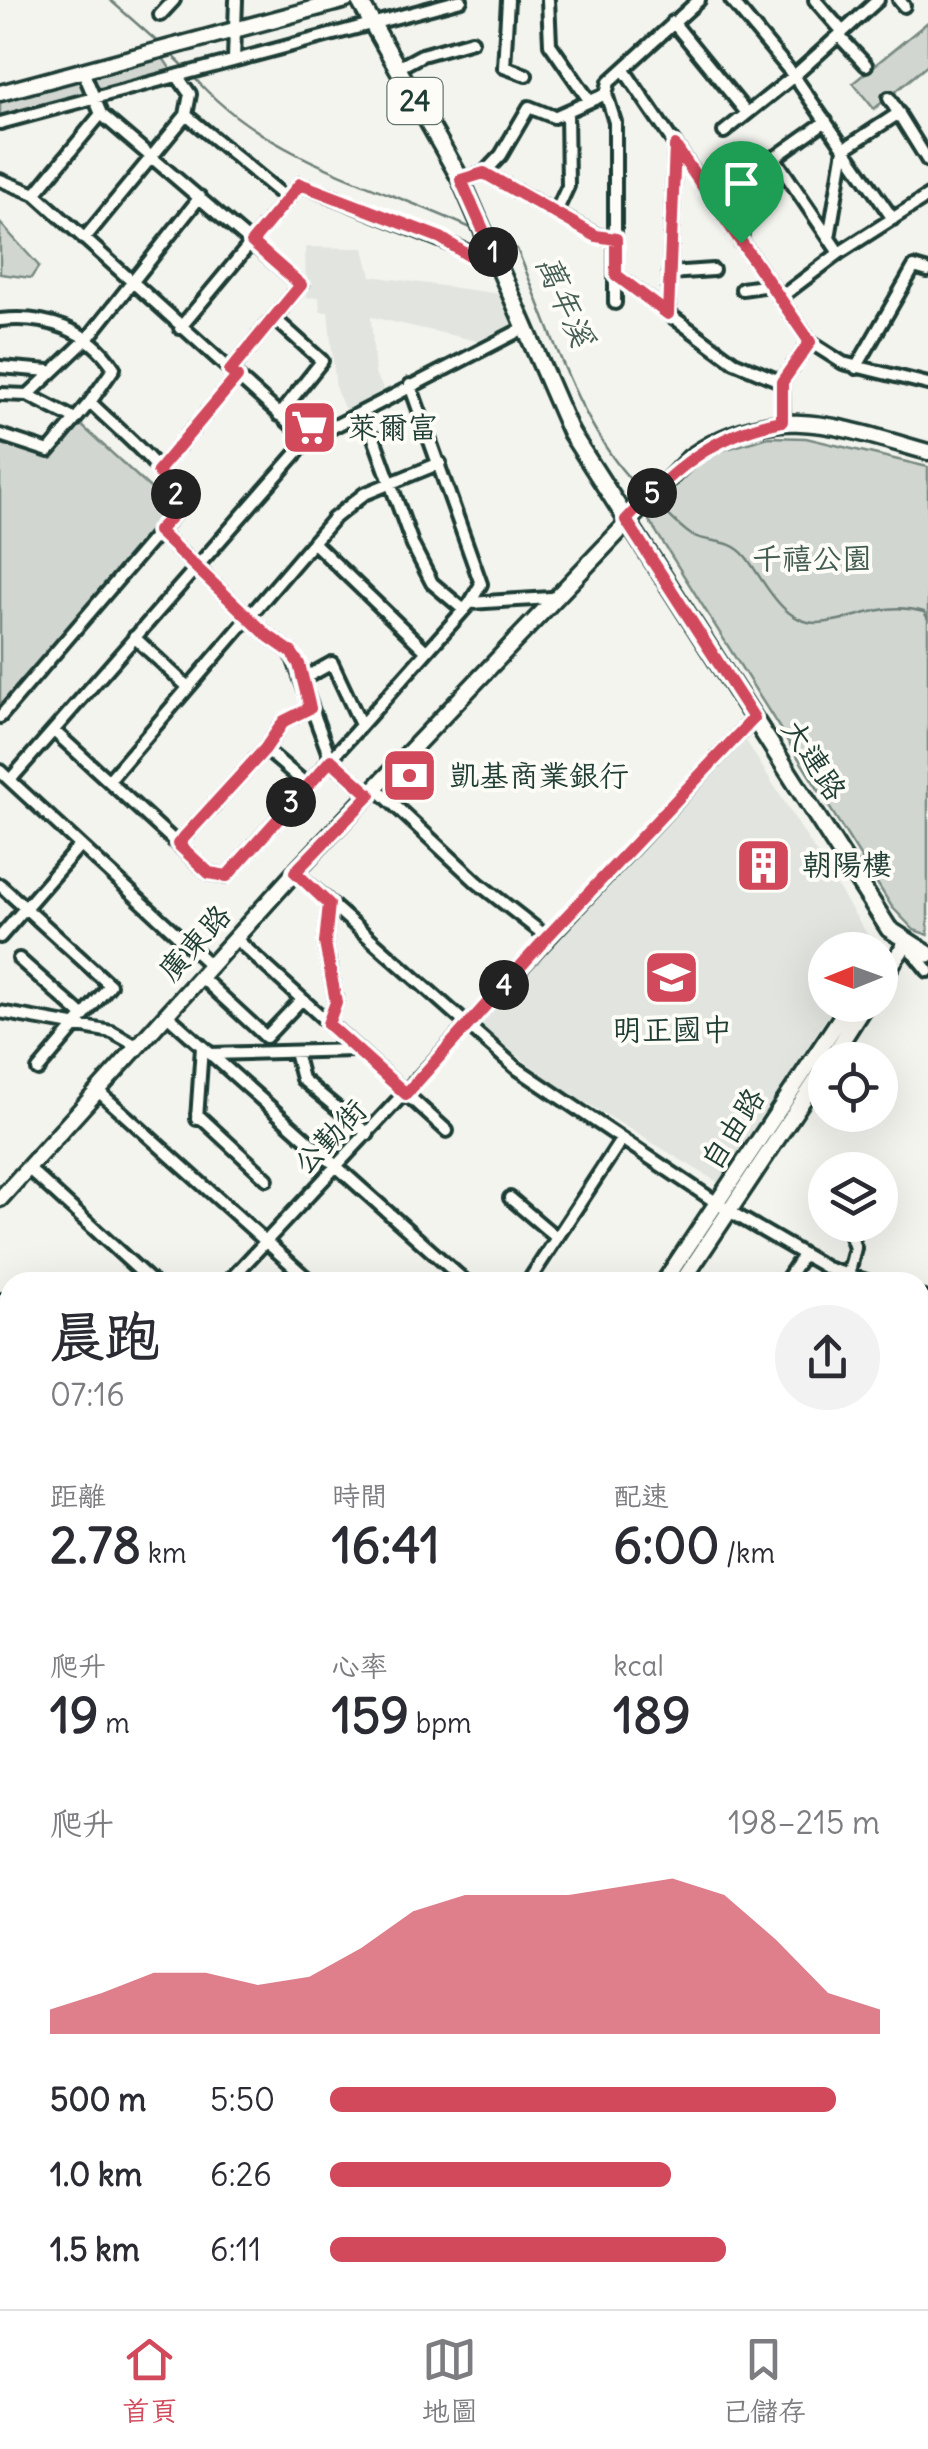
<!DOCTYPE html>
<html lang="zh-TW">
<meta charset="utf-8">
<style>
:root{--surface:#fff;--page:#f2f2f3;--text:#2b2b33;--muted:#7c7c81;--line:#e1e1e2;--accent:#d1495b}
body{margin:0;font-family:Delius,"LXGW WenKai TC",sans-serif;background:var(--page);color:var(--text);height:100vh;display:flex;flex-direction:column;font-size:38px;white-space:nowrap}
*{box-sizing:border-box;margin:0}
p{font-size:32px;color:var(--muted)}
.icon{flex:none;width:55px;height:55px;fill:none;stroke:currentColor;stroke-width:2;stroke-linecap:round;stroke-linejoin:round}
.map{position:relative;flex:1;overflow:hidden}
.drawer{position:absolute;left:0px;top:1272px;width:930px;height:1038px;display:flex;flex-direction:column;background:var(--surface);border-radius:30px 30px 0 0;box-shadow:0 10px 40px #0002}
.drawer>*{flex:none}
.needle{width:65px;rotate:269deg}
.fabs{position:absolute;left:808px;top:932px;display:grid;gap:20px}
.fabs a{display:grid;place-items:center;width:90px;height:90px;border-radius:50%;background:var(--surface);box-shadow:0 10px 40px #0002;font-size:50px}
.pin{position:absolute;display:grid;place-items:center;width:85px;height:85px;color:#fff;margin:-102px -42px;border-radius:50% 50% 50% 0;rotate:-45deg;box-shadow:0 0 10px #0007}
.pin .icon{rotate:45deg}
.km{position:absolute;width:50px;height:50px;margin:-25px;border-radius:50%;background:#222;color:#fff;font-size:28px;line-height:50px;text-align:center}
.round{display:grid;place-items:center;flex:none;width:105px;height:105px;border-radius:52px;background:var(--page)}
.headline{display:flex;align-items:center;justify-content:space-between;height:170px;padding:0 50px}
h1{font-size:55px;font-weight:700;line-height:75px}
.stats{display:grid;grid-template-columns:repeat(3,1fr);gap:15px;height:170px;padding:10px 50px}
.stats div{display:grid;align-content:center}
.stats b{font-size:50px;font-weight:700}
.stats small{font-size:28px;font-weight:400}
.stats p{font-size:28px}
.chart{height:280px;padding:20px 50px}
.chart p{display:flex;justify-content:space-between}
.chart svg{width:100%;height:180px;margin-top:10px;fill:var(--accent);opacity:.7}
ul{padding:0 50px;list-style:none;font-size:32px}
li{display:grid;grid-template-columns:160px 120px 1fr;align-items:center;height:75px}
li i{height:25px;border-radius:12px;background:var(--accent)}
.tabs{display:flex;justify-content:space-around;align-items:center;height:140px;border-top:2px solid var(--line);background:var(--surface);font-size:28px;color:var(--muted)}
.tabs a{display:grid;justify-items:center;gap:5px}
.tabs .selected{color:var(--accent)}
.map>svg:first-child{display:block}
.built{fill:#e2e5df}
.green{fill:#d1d6d1;stroke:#788a82;stroke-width:2.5}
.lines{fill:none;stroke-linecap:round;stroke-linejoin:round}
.stream{stroke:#6e8179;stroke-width:2.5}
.street-casing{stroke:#1f3d34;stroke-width:18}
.secondary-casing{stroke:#1f3d34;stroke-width:21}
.primary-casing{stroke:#1f3d34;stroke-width:22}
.street{stroke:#fdfcf7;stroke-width:10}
.secondary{stroke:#fdfcf7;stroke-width:14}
.primary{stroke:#fdfcf7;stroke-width:15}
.route-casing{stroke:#fff;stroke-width:20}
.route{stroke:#d1495b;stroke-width:12}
.labels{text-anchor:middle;stroke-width:8;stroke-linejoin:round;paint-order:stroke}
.shield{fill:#fdfcf7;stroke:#62766e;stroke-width:2.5}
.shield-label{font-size:28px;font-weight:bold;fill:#1f3d34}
.poi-label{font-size:30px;fill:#1f3d34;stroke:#fdfcf7;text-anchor:start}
.park-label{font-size:30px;fill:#435c53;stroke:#fdfcf7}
.street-label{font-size:30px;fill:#1f3d34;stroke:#fdfcf7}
.water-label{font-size:32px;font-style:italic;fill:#475f56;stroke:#fdfcf7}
</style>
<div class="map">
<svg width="928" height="2309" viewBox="0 0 928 2309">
<rect width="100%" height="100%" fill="#f4f4ef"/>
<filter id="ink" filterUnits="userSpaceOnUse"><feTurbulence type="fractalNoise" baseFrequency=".01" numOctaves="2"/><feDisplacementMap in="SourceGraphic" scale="20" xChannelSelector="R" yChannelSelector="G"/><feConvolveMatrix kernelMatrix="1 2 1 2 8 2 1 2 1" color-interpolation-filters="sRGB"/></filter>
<g filter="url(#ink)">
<path class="built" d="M 305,247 L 364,248 L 371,276 L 500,294 L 511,325 L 477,341 L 371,317 L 375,374 L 384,389 L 346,412 L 336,390 L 328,312 L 320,312 L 319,297 L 306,298 Z
M 745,739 L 874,945 L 871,950 L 825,950 L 825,1005 L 835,1005 L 719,1183 L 555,1084 L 478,1026 L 608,875 Z
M 10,1579 L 10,1777 L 0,1775 L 0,1611 Z"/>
<path class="green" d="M 928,22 L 928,65 L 874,109 L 853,83 Z
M 163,58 L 174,74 L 96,94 L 92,77 Z
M 82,79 L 88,97 L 0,120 L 0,100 Z
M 0,223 L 39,266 L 31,278 L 0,274 Z
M 80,424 L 171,507 L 169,515 L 0,713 L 0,442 L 52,458 Z
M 769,437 L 806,438 L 928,467 L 928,935 L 914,930 L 892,907 L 645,514 L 709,454 Z"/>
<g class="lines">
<path class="stream" d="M 110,0 L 161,45
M 171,54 L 187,69
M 192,75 C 265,160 377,184 475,230
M 496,239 L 517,249 C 550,327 582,438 645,494
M 655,502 C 666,512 678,526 690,534 C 709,545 729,536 746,557 C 764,580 782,624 818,623 C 858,621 881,600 924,612 L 928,619"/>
<defs>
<path id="street" d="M 508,0 L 504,67 L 526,75
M 548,0 L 550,44 L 589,100
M 731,0 L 794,76 L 893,219
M 815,0 L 843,32
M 899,0 L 904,6
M 160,15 L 174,0
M 673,22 L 747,113
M 839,36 L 866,65
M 234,59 L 236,0
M 396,69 L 422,55 L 472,41
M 624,70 L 810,342 L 843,363 L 928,384
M 83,71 L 101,114 L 301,285 L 230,371
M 889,98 L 928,161
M 186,115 L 287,199
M 0,123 L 461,0
M 724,132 L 794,76 L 878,0
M 774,157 L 839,253
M 484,173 L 501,155 L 529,107 L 554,117 L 606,94
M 0,180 L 35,194 L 308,440
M 461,180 L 484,173 L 596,235 L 616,239
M 35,194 L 101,114
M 556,212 L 568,186 L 567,112
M 829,238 L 844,149 L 899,113
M 84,239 L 186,115 L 190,94 L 178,77
M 741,243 L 746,178 L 826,121
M 669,273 L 713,270
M 616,275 L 734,362 L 782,382
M 742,289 L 770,285
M 781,297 L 839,253 L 928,196
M 615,303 L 615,122 L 606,94 L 609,82 L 699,0
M 668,314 L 675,146
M 274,318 L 322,361 L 279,415
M 0,320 C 45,315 89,329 114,368 L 90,402
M 180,328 L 300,184 L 497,263
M 0,367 L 49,371
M 856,368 L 914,267 L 928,271
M 0,394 L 28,395 L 75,419
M 28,395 L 88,338 L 200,197
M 783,421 L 782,382 L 810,342
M 0,435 L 49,451 L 90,402 C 121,433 165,465 181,506 L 0,717
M 374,438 L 413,546 L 432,583 L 464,610
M 158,471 L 237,377
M 158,531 L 268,636 L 291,652 L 331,760 L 370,795
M 313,542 L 426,651
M 470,603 L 551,598
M 134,637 L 188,687
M 303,679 L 332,663 L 361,725
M 54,731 L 209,873 L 227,876 L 470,603 L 481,584 L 410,385
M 265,749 L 306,784
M 0,771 L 211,966
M 10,780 L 308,440 L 524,328
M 109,780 L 333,519 L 364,494 L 440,463
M 376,788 L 478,883 L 547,937
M 178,844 L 265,749 L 284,721 L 310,708
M 295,872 L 515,1067 L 729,1211 L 827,1268 L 870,1282
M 0,885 L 110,985 L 38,1070
M 0,937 L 80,845
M 236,939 L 447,1131
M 906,944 L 928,971
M 19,959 L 83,1016
M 201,977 L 266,1037 L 302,999
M 0,1012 L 112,1032 L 137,1046
M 167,1015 L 466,1282
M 328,1024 L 336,1002 L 325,943 L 329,905
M 295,1052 L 302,1079 L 368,1134
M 210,1054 L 354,1050
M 97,1090 L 311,1282
M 197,1114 L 267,1179
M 197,1119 L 202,1047
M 28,1168 L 152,1282
M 880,1186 L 882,1183
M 510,1198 L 557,1238
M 848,1276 L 855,1248 L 850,1234 L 855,1225
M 228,1282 L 754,718
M 528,1282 L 621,1140
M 785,1282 L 803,1255
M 920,1297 L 928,1299
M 0,1429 L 10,1434
M 920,1563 L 923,1553
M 0,1582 L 10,1550
M 920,1687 L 928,1689
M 920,1777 L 928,1747
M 0,1783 L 10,1786
M 0,1917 L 10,1884
M 920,1941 L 928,1944
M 0,2018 L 3,2085
M 920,2025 L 928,1993
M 920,2049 L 928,2051
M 920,2179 L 928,2181
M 920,2296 L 928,2298
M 23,2300 L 24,2309
M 69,2300 L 70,2309
M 118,2300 L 119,2309
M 209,2300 L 210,2309
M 508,2300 L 509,2309
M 670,2300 L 671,2309
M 775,2309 L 777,2300"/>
<path id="secondary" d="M 0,93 L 346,0
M 880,982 L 906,943
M 830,1060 L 865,1005
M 0,1199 L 295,872 L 690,457 C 773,399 840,427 928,452
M 664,1282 L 849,1005
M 682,1282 L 825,1067
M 317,2300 L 318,2309
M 333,2300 L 334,2309"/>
<path id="primary" d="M 359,0 L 461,180 L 571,433 L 889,929 L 928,954
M 0,1302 L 10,1311
M 920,1824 L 928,1826
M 0,2085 L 10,2085
M 885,2300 L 886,2309"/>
</defs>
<use href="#street" class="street-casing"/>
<use href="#secondary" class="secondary-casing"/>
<use href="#primary" class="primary-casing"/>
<use href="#street" class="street"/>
<use href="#secondary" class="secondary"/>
<use href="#primary" class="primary"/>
</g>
</g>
<g class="lines" filter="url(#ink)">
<defs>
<path id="route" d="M 675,146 L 810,342 L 782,382 L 782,421 C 713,434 673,470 626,520 L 754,718 L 547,937 L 406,1094 L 328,1024 L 336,1002 L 325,943 L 329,904 L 295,872 L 370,795 L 331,760 L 227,876 L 209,873 L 178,844 L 265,749 L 284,721 L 310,708 L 299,664 L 291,652 L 268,636 L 158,531 L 181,506 L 158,471 L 237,377 L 230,371 L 301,285 L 252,242 L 300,184 L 441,238 L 466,254 L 498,263 L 461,180 L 484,173 L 596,236 L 616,239 L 616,275 L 668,314 Z"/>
</defs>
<use href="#route" class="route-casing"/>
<use href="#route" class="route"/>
</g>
<defs>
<symbol id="supermarket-square" viewBox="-11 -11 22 22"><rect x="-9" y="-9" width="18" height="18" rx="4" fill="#d1495b" stroke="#fdfcf7"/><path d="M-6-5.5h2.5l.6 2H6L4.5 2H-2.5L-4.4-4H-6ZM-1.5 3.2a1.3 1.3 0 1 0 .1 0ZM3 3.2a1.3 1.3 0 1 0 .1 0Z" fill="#fff"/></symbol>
<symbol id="bank-square" viewBox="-11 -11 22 22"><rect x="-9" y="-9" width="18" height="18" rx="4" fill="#d1495b" stroke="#fdfcf7"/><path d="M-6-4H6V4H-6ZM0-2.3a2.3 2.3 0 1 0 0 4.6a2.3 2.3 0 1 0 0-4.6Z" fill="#fff"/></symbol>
<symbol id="building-square" viewBox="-11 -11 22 22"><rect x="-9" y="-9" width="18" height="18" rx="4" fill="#d1495b" stroke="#fdfcf7"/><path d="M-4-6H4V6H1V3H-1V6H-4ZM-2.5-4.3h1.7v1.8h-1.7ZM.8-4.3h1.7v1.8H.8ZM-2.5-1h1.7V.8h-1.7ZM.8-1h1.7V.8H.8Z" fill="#fff"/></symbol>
<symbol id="school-square" viewBox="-11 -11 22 22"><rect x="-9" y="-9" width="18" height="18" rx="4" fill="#d1495b" stroke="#fdfcf7"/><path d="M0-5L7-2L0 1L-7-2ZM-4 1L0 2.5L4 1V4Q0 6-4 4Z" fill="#fff"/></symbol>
</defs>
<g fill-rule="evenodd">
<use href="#supermarket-square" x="278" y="396" width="63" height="63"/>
<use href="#bank-square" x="378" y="744" width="63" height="63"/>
<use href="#building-square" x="732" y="834" width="63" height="63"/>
<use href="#school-square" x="640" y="946" width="63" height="63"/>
</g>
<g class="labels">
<rect class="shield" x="387.5" y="78" width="55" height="46" rx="8"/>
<g class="shield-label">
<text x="415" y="111">24</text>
</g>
<g class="poi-label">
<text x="348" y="438">萊爾富</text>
<text x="449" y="786">凱基商業銀行</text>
<text x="802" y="875">朝陽樓</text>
<text x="672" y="1040" text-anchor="middle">明正國中</text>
</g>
<g class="park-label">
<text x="812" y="569">千禧公園</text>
</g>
<g class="street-label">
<text transform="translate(814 760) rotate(57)" y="10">大連路</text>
<text transform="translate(195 943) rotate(-48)" y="10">廣東路</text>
<text transform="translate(733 1129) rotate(-57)" y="10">自由路</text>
<text transform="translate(330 1137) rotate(-46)" y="10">公勤街</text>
</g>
<g class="water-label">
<text transform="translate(565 301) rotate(66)" y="11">萬年溪</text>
</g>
</g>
</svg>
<div class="fabs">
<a><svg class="needle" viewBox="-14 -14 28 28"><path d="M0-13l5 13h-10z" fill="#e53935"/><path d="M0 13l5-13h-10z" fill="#7c7c81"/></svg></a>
<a><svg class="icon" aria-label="locate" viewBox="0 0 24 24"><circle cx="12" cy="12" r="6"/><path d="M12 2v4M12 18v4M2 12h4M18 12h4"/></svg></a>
<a><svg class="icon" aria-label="layers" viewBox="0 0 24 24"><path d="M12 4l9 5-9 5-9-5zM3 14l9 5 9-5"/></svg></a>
</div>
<div class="pin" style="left:741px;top:243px;background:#1e9e55"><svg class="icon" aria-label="arrive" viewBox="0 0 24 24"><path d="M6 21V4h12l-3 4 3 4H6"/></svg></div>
<b class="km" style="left:493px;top:252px">1</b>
<b class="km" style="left:176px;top:494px">2</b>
<b class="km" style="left:291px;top:802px">3</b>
<b class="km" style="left:504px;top:985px">4</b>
<b class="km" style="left:652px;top:493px">5</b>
<section class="drawer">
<div class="headline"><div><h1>晨跑</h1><p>07:16</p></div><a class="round"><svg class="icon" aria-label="share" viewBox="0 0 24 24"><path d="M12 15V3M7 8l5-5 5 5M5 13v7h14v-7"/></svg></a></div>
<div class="stats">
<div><p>距離</p><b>2.78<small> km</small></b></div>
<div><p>時間</p><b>16:41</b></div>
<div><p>配速</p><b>6:00<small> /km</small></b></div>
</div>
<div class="stats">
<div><p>爬升</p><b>19<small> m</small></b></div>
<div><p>心率</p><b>159<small> bpm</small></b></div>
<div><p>kcal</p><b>189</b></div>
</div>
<div class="chart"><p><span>爬升</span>198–215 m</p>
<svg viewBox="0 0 160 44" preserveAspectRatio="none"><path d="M0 44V38L10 34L20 29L30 29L40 32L50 30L60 23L70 14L80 10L90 10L100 10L110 8L120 6L130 10L140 21L150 34L160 38V44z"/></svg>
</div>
<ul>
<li><b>500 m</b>5:50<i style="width:92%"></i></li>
<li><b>1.0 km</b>6:26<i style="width:62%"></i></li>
<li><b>1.5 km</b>6:11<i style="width:72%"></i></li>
</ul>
</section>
</div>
<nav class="tabs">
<a class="selected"><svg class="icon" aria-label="home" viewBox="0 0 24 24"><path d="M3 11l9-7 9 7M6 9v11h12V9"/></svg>首頁</a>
<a><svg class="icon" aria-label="map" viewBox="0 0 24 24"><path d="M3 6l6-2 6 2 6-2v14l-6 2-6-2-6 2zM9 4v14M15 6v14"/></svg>地圖</a>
<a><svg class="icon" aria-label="saved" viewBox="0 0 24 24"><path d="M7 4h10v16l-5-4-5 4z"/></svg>已儲存</a>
</nav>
